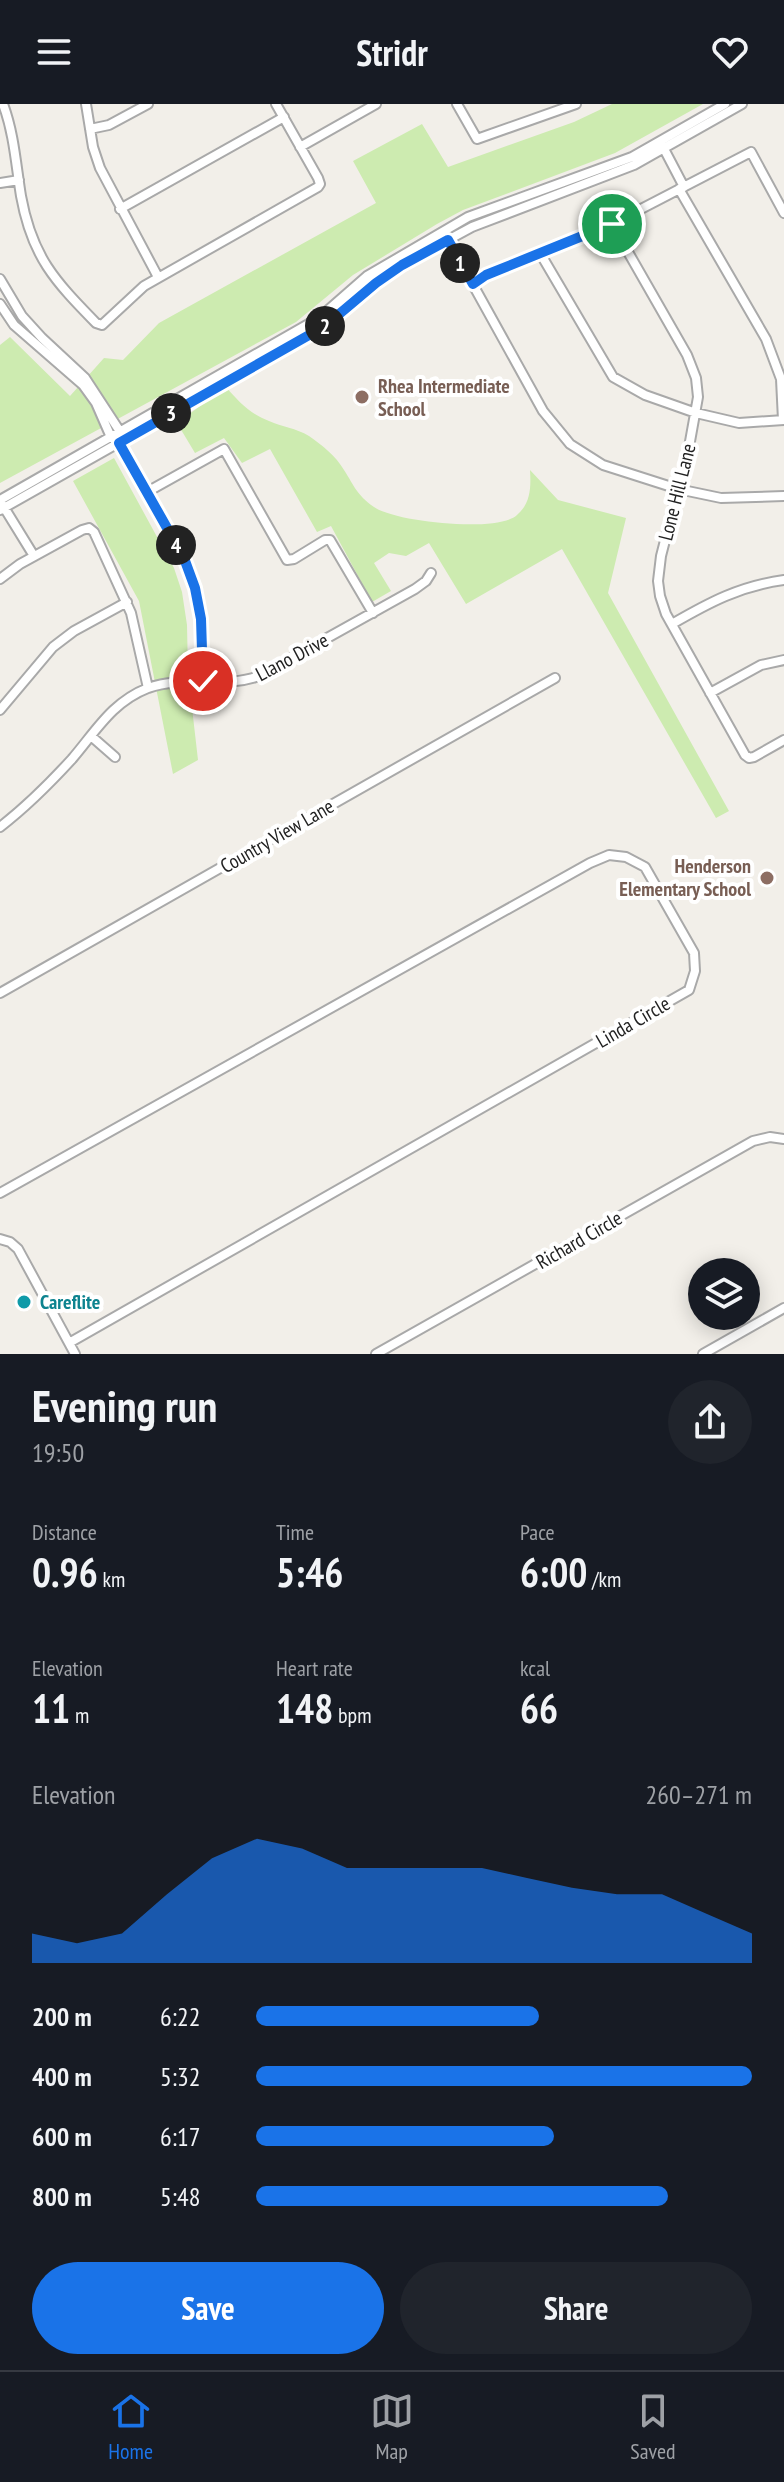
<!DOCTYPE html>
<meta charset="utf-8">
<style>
:root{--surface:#171b24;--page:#20242c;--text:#f1f3f6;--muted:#9ea1a6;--line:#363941;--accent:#1a73e8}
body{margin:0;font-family:"PT Sans Narrow",sans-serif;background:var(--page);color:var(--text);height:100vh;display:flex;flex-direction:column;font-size:30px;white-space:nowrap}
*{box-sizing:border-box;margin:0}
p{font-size:26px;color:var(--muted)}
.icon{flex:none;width:44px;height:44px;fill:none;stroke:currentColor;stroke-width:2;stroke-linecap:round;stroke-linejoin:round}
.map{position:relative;height:1250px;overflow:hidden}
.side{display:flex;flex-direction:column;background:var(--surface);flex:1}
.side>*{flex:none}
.buttons{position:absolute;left:688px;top:1154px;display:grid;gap:16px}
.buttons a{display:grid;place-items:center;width:72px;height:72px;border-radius:50%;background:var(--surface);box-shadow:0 4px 20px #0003;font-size:40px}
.pin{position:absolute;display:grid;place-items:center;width:68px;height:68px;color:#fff;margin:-34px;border:4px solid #fff;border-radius:50%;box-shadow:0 2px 8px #0007}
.km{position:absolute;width:40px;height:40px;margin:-20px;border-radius:50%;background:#222;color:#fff;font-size:22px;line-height:40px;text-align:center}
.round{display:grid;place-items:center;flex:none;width:84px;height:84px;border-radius:42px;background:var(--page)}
.head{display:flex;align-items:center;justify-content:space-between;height:136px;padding:0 32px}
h1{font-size:44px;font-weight:700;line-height:60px}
.stats{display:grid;grid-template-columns:repeat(3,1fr);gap:12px;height:136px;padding:8px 32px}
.stats div{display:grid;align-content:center}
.stats b{font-size:40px;font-weight:700}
.stats small{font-size:22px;font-weight:400}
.stats p{font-size:22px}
.chart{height:224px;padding:16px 32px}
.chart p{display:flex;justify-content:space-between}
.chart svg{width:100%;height:144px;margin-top:8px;fill:var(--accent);opacity:.7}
.cta{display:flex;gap:16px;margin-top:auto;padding:16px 32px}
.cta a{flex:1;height:92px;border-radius:48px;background:var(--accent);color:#fff;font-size:32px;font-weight:700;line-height:92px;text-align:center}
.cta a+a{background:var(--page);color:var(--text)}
ul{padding:0 32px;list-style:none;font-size:26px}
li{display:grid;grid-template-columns:128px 96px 1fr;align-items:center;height:60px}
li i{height:20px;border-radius:10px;background:var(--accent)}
header{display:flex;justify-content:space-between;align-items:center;height:104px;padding:0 32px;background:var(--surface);font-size:36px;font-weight:700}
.tabs{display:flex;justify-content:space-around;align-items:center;height:112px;border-top:2px solid var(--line);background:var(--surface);font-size:22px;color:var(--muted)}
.tabs a{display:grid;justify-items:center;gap:4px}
.tabs .current{color:var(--accent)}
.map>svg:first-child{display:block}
.grass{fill:#cdebb0}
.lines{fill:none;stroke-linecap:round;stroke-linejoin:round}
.minor-casing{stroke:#a9a9a9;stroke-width:12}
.minor{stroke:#fff;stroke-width:8}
.route-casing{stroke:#fff;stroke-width:16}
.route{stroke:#1a73e8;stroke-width:10}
.education-dot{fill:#8d6e63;stroke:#fff;stroke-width:3}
.culture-dot{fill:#0f9aa8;stroke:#fff;stroke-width:3}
.labels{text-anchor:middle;stroke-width:8;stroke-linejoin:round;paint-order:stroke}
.education-label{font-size:20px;font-weight:bold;fill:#785e54;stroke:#fff;text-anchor:start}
.street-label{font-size:20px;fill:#222;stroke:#fff}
.culture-label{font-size:20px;font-weight:bold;fill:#0d838f;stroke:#fff;text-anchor:start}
</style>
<header><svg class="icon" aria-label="menu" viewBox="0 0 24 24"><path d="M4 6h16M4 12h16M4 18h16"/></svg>Stridr<svg class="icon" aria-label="heart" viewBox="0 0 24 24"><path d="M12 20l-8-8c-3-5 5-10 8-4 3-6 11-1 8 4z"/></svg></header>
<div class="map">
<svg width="784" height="1250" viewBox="0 0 784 1250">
<rect width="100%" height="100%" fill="#f2efe9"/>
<path class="grass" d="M 612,0 L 703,0 L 615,49 L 463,106 L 437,120 L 353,171 L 296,218 L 0,379 L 0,241 L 10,233 L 70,292 L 104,254 L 123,256 L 159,219 L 376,99 L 353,57 L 422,20 L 448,63 L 574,18 Z
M 226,283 C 239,298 250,310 269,317 C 282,323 296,324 309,332 C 322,341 336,352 344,366 C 355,383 356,390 374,403 C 395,418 498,429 517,411 C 531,399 531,383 530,366 L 558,396 L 626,414 L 608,489 L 729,707 L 716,714 L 562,445 L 466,500 L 429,439 L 406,452 L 389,449 L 374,459 L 391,487 L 372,498 L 331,422 L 317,428 L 270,345 L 242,359 L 224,334 L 195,349 L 177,319 Z
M 114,354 L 174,464 L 182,488 L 187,521 L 188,569 L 198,656 L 173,670 L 139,497 L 73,377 Z"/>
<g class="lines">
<defs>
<path id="minor" d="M 3,0 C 14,29 16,61 21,92 C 32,153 55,177 96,219 L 102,221 L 144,182 L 318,83 L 320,80 L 318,74 L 276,0
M 86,0 L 93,43 L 100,64 L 158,173
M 457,0 L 477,35 L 576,0
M 90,25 L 109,21 L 148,0
M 662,41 L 684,83
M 300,43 L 376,0
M 0,79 L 19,76
M 679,85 L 766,235 L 781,275 L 783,316
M 120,105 L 284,13
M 612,120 L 687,251 L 696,274 L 698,293 L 689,343 L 661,452 L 658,477 L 660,492 L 666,510 L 745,651 L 749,654 L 754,653 L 784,636
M 446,132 L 543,307 L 570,340 L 603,361 L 678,385 L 721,394 L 784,392
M 540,149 L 613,273 L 645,291 L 696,309 L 739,319 L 784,316
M 0,175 L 22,212 L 42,234 L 85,274 L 119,326 L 119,330
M 473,180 L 486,171 L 612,120 L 751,48 L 784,109
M 0,200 L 14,221 L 83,281 L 96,299 L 110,331 L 119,339 L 184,454 L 195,484 L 201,515 L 203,577
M 147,388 L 224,345 L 287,456 L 294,455 L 325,436 L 330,436 L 373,509
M 0,396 L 319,214 L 367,172 L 468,113 L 632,53 L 725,0
M 2,400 L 34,452
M 0,406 L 325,222 L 376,179 L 402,161 L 472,123 L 634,61 L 742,0
M 0,475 L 20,460 L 82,426 L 89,424 L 94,428 L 131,509 L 148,584
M 672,520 C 710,498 740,482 784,476
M 710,589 L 761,561 L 784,556
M 0,606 L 53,543 L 74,527 L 127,498
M 91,632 L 115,653
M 0,723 C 26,703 50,679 72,655 C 96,627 112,598 148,584 C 184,571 224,585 259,572 L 415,485 L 426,477 L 431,469
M 0,889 L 555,574
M 0,1089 L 590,759 L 609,751 L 626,753 L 645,763 L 694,849 L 695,867 L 689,886 L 69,1239
M 0,1135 L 10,1138 L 18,1145 L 75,1250
M 376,1250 L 753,1037 L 770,1033 L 784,1035
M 703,1250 L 784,1204"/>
</defs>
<use href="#minor" class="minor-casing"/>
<use href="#minor" class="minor"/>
</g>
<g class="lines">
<defs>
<path id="route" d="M 203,577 L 201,515 L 195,484 L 184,454 L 119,339 L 325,222 L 376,179 L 402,161 L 448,136 L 473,180 L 486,171 L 612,120"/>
</defs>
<use href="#route" class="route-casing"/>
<use href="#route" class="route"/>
</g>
<g class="education-dot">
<circle cx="362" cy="293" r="8"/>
<circle cx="767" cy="774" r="8"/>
</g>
<circle class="culture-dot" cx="24" cy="1198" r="8"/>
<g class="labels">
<g class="education-label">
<text x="378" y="289">Rhea Intermediate<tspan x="378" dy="23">School</tspan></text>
<text x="751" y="769" text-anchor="end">Henderson<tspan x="751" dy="23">Elementary School</tspan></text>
</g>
<g class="street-label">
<text transform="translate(677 388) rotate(-76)" y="7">Lone Hill Lane</text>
<text transform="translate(292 553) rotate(-28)" y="7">Llano Drive</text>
<text transform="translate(277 732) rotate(-30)" y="7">Country View Lane</text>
<text transform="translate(633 918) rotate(-30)" y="7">Linda Circle</text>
<text transform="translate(579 1136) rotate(-30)" y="7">Richard Circle</text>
</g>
<g class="culture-label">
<text x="40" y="1205">Careflite</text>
</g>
</g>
</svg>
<div class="buttons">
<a><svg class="icon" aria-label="layers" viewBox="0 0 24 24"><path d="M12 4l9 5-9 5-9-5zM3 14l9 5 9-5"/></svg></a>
</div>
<div class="pin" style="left:612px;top:120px;background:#1e9e55"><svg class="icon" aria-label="arrive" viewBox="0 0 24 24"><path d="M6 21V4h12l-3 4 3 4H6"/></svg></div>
<div class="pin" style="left:203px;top:577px;background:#d93025"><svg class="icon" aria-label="check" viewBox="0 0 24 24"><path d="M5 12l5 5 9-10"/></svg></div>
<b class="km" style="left:460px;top:159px">1</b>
<b class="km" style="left:325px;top:222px">2</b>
<b class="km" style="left:171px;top:309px">3</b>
<b class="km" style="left:176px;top:441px">4</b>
</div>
<section class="side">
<div class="head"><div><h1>Evening run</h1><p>19:50</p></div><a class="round"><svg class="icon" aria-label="share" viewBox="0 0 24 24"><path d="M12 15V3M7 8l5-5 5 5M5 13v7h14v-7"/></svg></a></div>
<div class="stats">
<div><p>Distance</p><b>0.96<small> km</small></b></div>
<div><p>Time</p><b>5:46</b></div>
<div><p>Pace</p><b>6:00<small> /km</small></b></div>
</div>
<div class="stats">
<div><p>Elevation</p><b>11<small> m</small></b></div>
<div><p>Heart rate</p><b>148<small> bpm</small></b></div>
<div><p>kcal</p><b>66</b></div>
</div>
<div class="chart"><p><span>Elevation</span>260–271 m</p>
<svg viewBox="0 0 160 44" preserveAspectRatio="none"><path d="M0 44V35L10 38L20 35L30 23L40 12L50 6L60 9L70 15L80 15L90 15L100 15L110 18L120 21L130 23L140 23L150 29L160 35V44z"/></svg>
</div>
<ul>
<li><b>200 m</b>6:22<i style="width:57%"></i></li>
<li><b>400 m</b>5:32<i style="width:100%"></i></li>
<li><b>600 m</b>6:17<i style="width:60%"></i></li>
<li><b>800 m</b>5:48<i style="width:83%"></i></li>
</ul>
<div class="cta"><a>Save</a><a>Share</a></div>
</section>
<nav class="tabs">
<a class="current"><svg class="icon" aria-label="home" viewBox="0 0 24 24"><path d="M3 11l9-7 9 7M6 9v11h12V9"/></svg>Home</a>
<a><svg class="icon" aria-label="map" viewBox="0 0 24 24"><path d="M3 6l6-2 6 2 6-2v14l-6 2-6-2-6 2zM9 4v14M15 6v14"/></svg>Map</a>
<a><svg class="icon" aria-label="saved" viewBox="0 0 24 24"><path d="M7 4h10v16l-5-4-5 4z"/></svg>Saved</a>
</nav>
